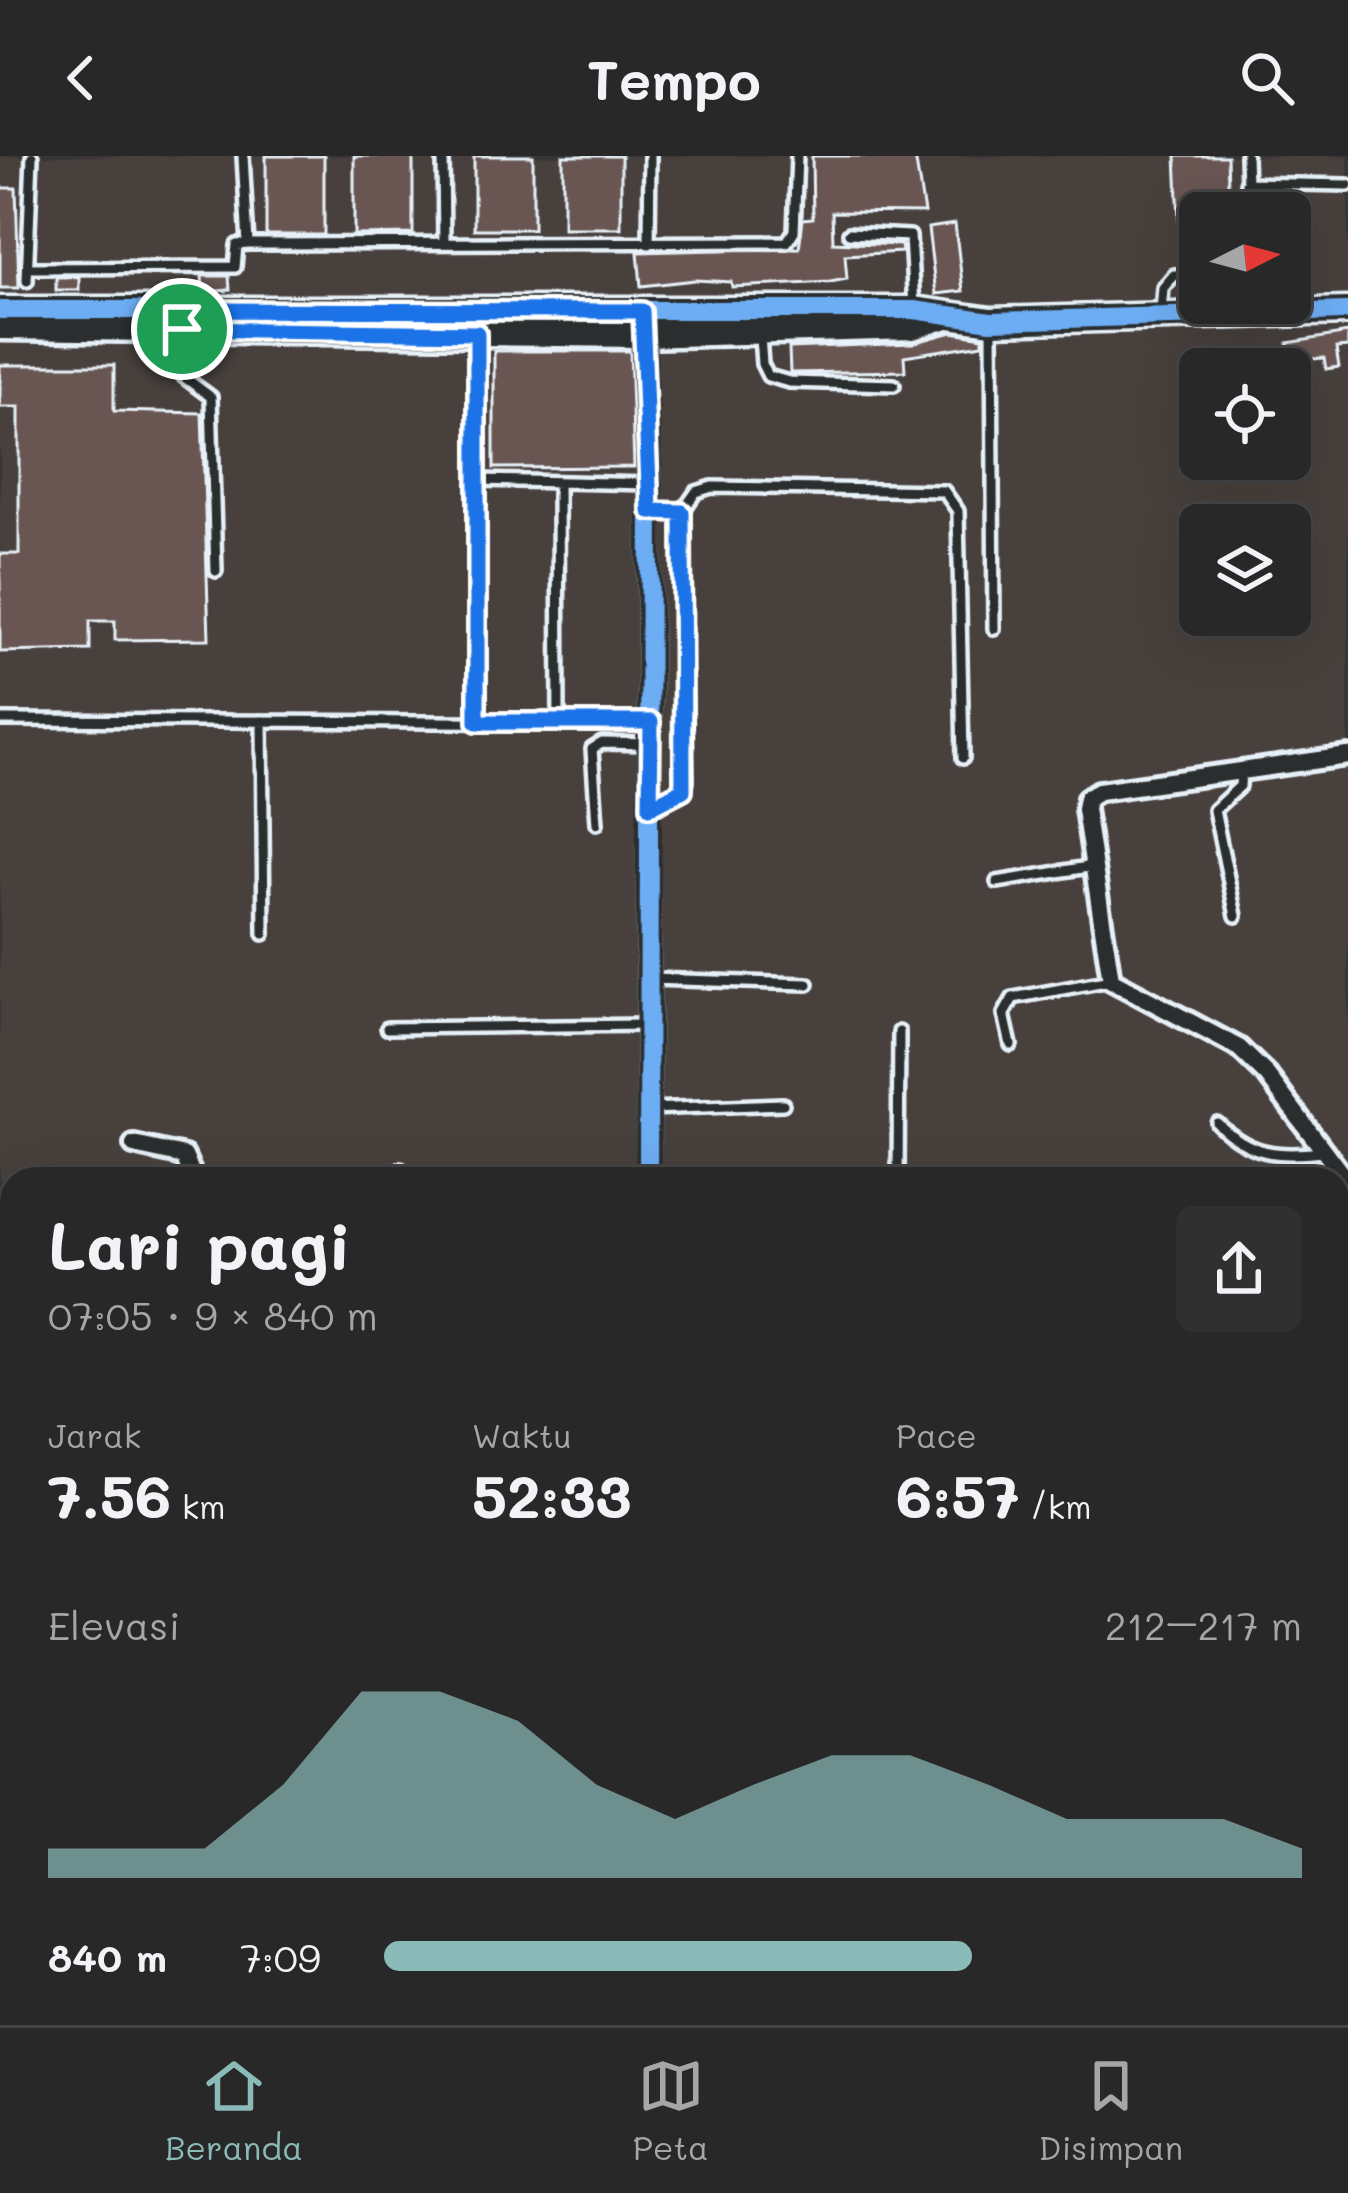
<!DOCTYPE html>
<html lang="id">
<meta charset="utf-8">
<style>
:root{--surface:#292828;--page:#313030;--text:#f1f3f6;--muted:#a5a6a8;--line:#454445;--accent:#8bbbb9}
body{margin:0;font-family:Mali,sans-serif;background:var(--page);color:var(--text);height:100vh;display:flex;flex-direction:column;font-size:45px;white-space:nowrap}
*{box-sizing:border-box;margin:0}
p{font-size:39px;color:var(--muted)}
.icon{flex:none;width:66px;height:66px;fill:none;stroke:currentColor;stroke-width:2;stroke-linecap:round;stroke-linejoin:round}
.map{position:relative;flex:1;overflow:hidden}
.side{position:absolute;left:0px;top:1011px;width:1350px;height:858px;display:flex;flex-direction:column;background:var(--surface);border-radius:36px 36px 0 0;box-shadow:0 12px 48px #0002,0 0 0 3px var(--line)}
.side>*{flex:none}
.needle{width:78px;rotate:84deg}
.controls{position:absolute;left:1179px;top:36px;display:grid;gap:24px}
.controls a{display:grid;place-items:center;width:132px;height:132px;border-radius:18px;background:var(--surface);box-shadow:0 12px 48px #0002,0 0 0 3px var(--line);font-size:60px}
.pin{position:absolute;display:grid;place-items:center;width:102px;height:102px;color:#fff;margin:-51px;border:6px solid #fff;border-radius:50%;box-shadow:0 3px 12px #0007}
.round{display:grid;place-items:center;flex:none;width:126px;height:126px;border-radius:18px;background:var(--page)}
.summary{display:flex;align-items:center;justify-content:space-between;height:204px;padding:0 48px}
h1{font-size:66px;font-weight:800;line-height:90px}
.figures{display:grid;grid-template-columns:repeat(3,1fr);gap:18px;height:204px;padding:12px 48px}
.figures div{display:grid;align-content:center}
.figures b{font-size:60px;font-weight:800}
.figures small{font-size:33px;font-weight:400}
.figures p{font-size:33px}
.chart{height:336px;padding:24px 48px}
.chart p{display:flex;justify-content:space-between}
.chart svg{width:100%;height:216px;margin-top:12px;fill:var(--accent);opacity:.7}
ul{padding:0 48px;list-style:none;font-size:39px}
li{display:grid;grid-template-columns:192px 144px 1fr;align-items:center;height:90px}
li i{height:30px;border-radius:15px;background:var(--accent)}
header{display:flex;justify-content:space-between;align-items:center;height:156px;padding:0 48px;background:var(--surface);font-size:54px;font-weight:800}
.tabs{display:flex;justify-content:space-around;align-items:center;height:168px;border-top:3px solid var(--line);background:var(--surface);font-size:33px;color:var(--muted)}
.tabs a{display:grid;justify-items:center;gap:6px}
.tabs .current{color:var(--accent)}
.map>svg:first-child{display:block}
.built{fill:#463f3e;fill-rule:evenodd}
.green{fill:#5b705b;stroke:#a2b0aa;stroke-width:3}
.water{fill:#4e6271;stroke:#8c9ba7;stroke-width:3}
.building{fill:#695752;stroke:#e8f1f8;stroke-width:3}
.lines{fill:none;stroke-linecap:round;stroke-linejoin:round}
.lane-casing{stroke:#e8f1f8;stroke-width:18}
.street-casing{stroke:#e8f1f8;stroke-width:26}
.secondary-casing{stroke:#e8f1f8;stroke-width:33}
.lane{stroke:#2a2d2e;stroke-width:9}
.street{stroke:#2a2d2e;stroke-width:16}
.secondary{stroke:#2a2d2e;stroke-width:24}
.cycleway-casing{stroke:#2a2d2e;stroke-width:26}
.cycleway{stroke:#6dadf4;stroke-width:18}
.route-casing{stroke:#fff;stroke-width:24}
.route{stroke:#1a73e8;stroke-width:15}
</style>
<header><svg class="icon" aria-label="back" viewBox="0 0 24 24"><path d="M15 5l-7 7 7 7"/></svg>Tempo<svg class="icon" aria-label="search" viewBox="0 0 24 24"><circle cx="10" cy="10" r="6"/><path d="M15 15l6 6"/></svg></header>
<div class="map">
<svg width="1348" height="1869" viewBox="0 0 1348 1869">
<rect width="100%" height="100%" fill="#373535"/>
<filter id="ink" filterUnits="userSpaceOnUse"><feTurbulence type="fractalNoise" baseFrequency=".00833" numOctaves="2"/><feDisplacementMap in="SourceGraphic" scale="24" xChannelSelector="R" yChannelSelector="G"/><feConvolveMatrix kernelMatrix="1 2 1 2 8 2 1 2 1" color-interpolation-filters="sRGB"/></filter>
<g filter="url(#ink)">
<path class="built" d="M 0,0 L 1348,0 L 1348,1484 L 1338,1487 L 1338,1023 L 12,1023 L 12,1380 L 0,1394 ZM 1200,57 L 1290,57 L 1290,147 L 1200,147 ZM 1200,213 L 1290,213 L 1290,303 L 1200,303 ZM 1200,369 L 1290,369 L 1290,459 L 1200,459 Z"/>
<path class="green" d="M 403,1857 L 1301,1857 L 1302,1869 L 408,1869 Z"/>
<path class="water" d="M 1348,1484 L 1348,1869 L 1302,1869 L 1301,1857 L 1338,1857 L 1338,1487 Z"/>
<path class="building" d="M 266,0 L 324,0 L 324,79 L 266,79 Z
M 354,0 L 413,0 L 413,78 L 354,79 Z
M 474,0 L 533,0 L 533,73 L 474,73 Z
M 563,0 L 621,0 L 621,72 L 563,72 Z
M 812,0 L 915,0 L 924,57 L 832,56 L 833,86 L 901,89 L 902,96 L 845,99 L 847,123 L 830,126 L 732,131 L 731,126 L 695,124 L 641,130 L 638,96 L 799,92 L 803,63 L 813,62 Z
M 1176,0 L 1227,0 L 1229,57 L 1200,57 L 1200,84 L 1180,85 Z
M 0,32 L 16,32 L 19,132 L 0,132 Z
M 955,68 L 963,135 L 936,138 L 928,72 Z
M 202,120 L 229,120 L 230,134 L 203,136 Z
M 56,121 L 79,121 L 79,134 L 56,134 Z
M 952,176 L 983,181 L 983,188 L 904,200 L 905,215 L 790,217 L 789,192 L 913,187 Z
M 1348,177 L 1348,191 L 1336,192 L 1339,211 L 1326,213 L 1324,202 L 1289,205 L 1288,187 Z
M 494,195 L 630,195 L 634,311 L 494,312 Z
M 0,209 L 114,209 L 114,255 L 202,257 L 209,483 L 115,484 L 115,465 L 90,465 L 90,494 L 0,496 L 0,398 L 19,398 L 19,251 L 0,251 Z"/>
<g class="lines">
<defs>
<path id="lane" d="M 243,0 L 248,88 L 264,88 L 787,86 L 794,75 L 797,0
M 443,0 L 444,87
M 1246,0 L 1248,57
M 1246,27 L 1348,29
M 849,77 L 910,80 L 914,151
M 649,88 L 650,0
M 28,112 L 235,111 L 237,89 L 248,88
M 27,125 L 32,0
M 1161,155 L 1163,132 L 1174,119 L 1200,118
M 992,170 L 994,473
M 182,177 L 184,221 L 211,241 L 216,415
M 760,180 L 762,208 L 768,220 L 789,226 L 894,229
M 479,324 L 650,328
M 558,326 L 559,566
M 0,564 L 649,567
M 262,565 L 264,778
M 477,566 L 478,182
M 651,651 L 683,635 L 687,625 L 682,356 L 696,336 L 712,331 L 944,335 L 958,355 L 963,602
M 597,667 L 592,593 L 602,587 L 650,588
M 997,726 L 1094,710
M 1236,760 L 1214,654 L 1240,630 L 1241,614
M 650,823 L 808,828
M 387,872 L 648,869
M 1011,889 L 1004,858 L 1013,842 L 1111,824
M 648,953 L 783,948
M 1217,967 C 1250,999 1277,1001 1322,996
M 401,1013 L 401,1023
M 898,1023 L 899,876
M 1338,1058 L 1348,1075
M 1338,1152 L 1348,1148
M 0,1278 L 12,1189"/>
<path id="street" d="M 641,172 L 650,328 L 648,1023
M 1348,600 L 1099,635 L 1087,642 L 1085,653 L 1111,824 L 1239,892 L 1267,919 L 1348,1027
M 134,989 L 184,1000 L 194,1023
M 0,1172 L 12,1172"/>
<path id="secondary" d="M 0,154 L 914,154 L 991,165 L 1348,155
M 0,171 L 641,179 L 912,171 L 943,161"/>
</defs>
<use href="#lane" class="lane-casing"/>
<use href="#street" class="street-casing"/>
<use href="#secondary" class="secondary-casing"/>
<use href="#lane" class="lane"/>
<use href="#street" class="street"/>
<use href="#secondary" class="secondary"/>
<defs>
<path id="cycleway" d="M 0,154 L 914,154 L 991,165 L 1348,155
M 642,155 L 650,328 L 648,1023"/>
</defs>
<use href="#cycleway" class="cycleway-casing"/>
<use href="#cycleway" class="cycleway"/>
</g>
</g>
<g class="lines" filter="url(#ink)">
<defs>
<path id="route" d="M 182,154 L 642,155 L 650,355 L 682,356 L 683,634 L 650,651 L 651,566 L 477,566 L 477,177 L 182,173 Z"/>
</defs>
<use href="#route" class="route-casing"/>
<use href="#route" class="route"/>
</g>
</svg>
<div class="controls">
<a><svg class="needle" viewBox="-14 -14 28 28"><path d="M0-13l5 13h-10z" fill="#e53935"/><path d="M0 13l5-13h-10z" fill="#a5a6a8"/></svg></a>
<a><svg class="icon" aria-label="locate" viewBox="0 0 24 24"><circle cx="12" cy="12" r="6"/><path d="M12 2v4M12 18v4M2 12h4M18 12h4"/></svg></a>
<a><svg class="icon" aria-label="layers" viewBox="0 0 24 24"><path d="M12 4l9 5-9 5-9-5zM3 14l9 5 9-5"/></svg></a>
</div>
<div class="pin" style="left:182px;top:173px;background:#1e9e55"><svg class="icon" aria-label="arrive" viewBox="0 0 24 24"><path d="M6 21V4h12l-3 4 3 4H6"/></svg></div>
<section class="side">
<div class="summary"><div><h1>Lari pagi</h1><p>07:05 · 9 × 840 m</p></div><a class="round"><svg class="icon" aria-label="share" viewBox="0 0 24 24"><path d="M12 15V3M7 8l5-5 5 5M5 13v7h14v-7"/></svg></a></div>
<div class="figures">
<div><p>Jarak</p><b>7.56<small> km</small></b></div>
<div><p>Waktu</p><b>52:33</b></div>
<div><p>Pace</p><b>6:57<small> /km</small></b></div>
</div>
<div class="chart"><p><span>Elevasi</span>212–217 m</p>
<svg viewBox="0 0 160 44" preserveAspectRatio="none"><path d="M0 44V38L10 38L20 38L30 25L40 6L50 6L60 12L70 25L80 32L90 25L100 19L110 19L120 25L130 32L140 32L150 32L160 38V44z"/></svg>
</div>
<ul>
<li><b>840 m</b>7:09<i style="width:64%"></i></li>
</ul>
</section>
</div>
<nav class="tabs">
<a class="current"><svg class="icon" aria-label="home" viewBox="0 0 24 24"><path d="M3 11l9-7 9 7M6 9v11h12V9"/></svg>Beranda</a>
<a><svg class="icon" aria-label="map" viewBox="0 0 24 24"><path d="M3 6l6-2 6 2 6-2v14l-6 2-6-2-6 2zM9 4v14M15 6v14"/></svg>Peta</a>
<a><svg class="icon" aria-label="saved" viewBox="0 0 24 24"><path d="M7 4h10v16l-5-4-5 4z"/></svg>Disimpan</a>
</nav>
